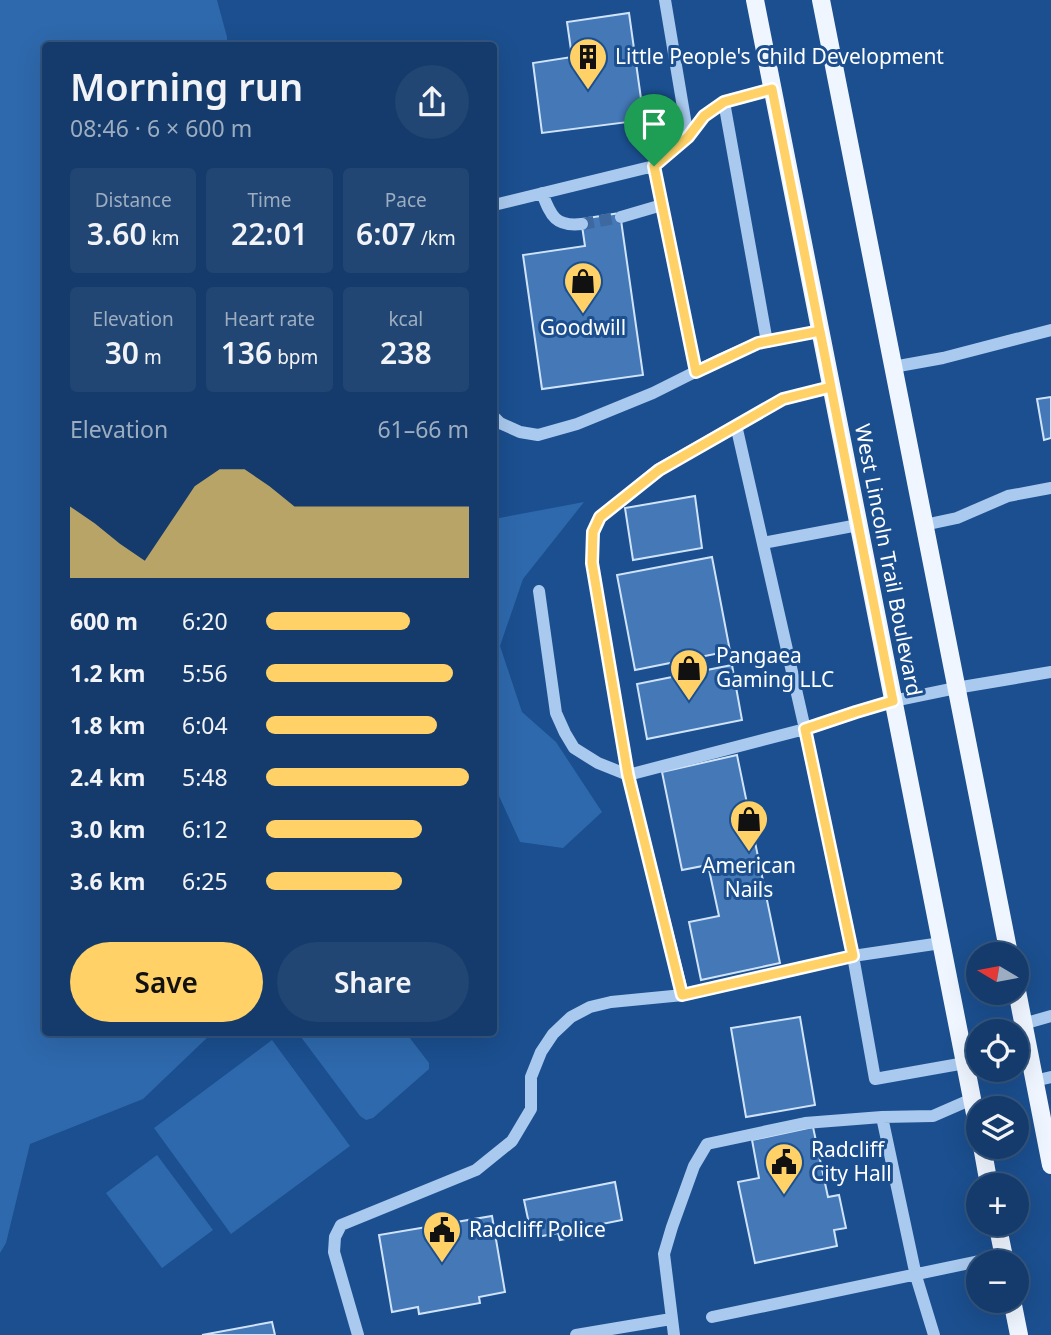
<!DOCTYPE html>
<meta charset="utf-8">
<style>
:root{--surface:#143b6b;--page:#214673;--text:#f1f3f6;--muted:#9dadc1;--line:#33557e;--accent:#ffd166}
body{margin:0;font-family:"Noto Sans",sans-serif;background:var(--page);color:var(--text);height:100vh;display:flex;flex-direction:column;font-size:26px;white-space:nowrap}
*{box-sizing:border-box;margin:0}
p{font-size:23px;color:var(--muted)}
.icon{flex:none;width:38px;height:38px;fill:none;stroke:currentColor;stroke-width:2;stroke-linecap:round;stroke-linejoin:round}
.map{position:relative;flex:1;overflow:hidden}
.sheet{position:absolute;left:42px;top:42px;width:455px;height:994px;display:flex;flex-direction:column;background:var(--surface);border-radius:7px;box-shadow:0 7px 28px #0002,0 0 0 2px var(--line)}
.sheet>*{flex:none}
.needle{width:46px;rotate:280deg}
.controls{position:absolute;left:966px;top:942px;display:grid;gap:14px}
.controls a{display:grid;place-items:center;width:63px;height:63px;border-radius:50%;background:var(--surface);box-shadow:0 7px 28px #0002,0 0 0 2px var(--line);font-size:35px}
.pin{position:absolute;display:grid;place-items:center;width:60px;height:60px;color:#fff;margin:-72px -30px;border-radius:50% 50% 50% 0;rotate:-45deg;box-shadow:0 0 7px #0007}
.pin .icon{rotate:45deg}
.round{display:grid;place-items:center;flex:none;width:74px;height:74px;border-radius:37px;background:var(--page)}
.overview{display:flex;align-items:center;justify-content:space-between;height:119px;padding:0 28px}
h1{font-size:38px;font-weight:600;line-height:52px}
.figures{display:grid;grid-template-columns:repeat(3,1fr);gap:10px;height:119px;padding:7px 28px}
.figures div{display:grid;align-content:center;border-radius:7px;background:var(--page);text-align:center}
.figures b{font-size:30px;font-weight:600}
.figures small{font-size:19px;font-weight:400}
.figures p{font-size:19px}
.chart{height:196px;padding:14px 28px}
.chart p{display:flex;justify-content:space-between}
.chart svg{width:100%;height:126px;margin-top:7px;fill:var(--accent);opacity:.7}
.cta{display:flex;gap:14px;margin-top:auto;padding:14px 28px}
.cta a{flex:1;height:80px;border-radius:42px;background:var(--accent);color:#111;font-size:28px;font-weight:600;line-height:80px;text-align:center}
.cta a+a{background:var(--page);color:var(--text)}
ul{padding:0 28px;list-style:none;font-size:23px}
li{display:grid;grid-template-columns:112px 84px 1fr;align-items:center;height:52px}
li i{height:18px;border-radius:9px;background:var(--accent)}
.map>svg:first-child{display:block}
.green{fill:#2e69ad}
.building{fill:#4478b7;stroke:#cfe3fa;stroke-width:2}
.lines{fill:none;stroke-linecap:round;stroke-linejoin:round}
.minor-tunnel{stroke:#3d69a0;stroke-width:12;stroke-dasharray:12 6;stroke-linecap:butt}
.minor{stroke:#a9c9ee;stroke-width:12}
.major{stroke:#f0f6ff;stroke-width:18}
.route-casing{stroke:#fff;stroke-width:14}
.route{stroke:#ffd166;stroke-width:9}
.labels{text-anchor:middle;stroke-width:6;stroke-linejoin:round;paint-order:stroke}
.poi-label{font-size:21px;fill:#fff;stroke:#1b4f8f;text-anchor:start}
.street-label{font-size:21px;fill:#fff;stroke:#1b4f8f}
</style>
<div class="map">
<svg width="1051" height="1335" viewBox="0 0 1051 1335">
<rect width="100%" height="100%" fill="#1b4f8f"/>
<path class="green" d="M 0,0 L 217,0 L 227,37 L 227,46 L 46,46 L 46,1032 L 212,1033 L 143,1099 L 30,1144 L 6,1243 L 0,1253 Z
M 584,502 L 523,579 L 500,646 L 522,712 L 556,742 L 602,812 L 563,848 L 520,842 L 494,785 L 494,519 Z
M 298,1033 L 406,1033 L 429,1063 L 429,1069 L 373,1118 L 366,1120 L 360,1116 Z
M 272,1040 L 350,1146 L 231,1234 L 154,1128 Z
M 157,1155 L 213,1230 L 162,1268 L 106,1193 Z"/>
<path class="building" d="M 629,13 L 644,120 L 542,133 L 533,63 L 572,57 L 567,22 Z
M 620,213 L 643,375 L 542,389 L 523,255 L 585,246 L 581,219 Z
M 1051,397 L 1051,438 L 1044,440 L 1037,399 Z
M 695,496 L 702,548 L 633,560 L 625,508 Z
M 712,557 L 730,651 L 635,670 L 617,575 Z
M 732,665 L 742,720 L 647,739 L 637,684 Z
M 737,755 L 780,963 L 701,980 L 689,922 L 719,916 L 708,865 L 682,870 L 662,772 Z
M 800,1017 L 815,1105 L 746,1117 L 731,1028 Z
M 813,1127 L 828,1197 L 839,1195 L 846,1228 L 834,1230 L 837,1246 L 755,1263 L 738,1182 L 759,1178 L 752,1140 Z
M 615,1182 L 622,1220 L 597,1225 L 599,1232 L 560,1240 L 558,1233 L 532,1238 L 524,1200 Z
M 492,1216 L 505,1292 L 479,1297 L 480,1303 L 419,1314 L 418,1307 L 392,1312 L 379,1235 Z
M 272,1322 L 275,1335 L 202,1335 Z"/>
<g class="lines">
<path class="minor-tunnel" d="M 582,224 L 621,217"/>
<path class="minor" d="M 665,0 L 688,137
M 724,102 L 767,342
M 654,166 L 696,372
M 542,193 C 551,216 555,227 582,224
M 494,205 L 654,166 L 688,137 L 704,116 L 724,102 L 772,89
M 621,217 L 662,205
M 893,367 L 943,358 L 1051,330
M 494,417 L 500,423 L 520,432 L 538,435 L 577,424 L 653,393 L 719,360 L 758,343 L 820,331
M 736,425 L 805,729 L 853,956 L 875,1079 L 965,1063
M 924,525 L 957,518 L 1008,496 L 1051,488
M 763,543 L 858,525
M 539,591 L 556,713 L 565,733 L 574,748 L 598,763 L 628,775
M 628,775 L 592,563 L 593,532 L 600,517 L 659,469 L 783,399 L 831,387
M 683,995 L 628,775 L 805,729 L 856,712 L 893,701 L 956,688 L 1051,672
M 1023,1024 L 1051,1016
M 1034,1081 L 1051,1077
M 882,1117 L 916,1276 L 934,1335
M 712,1317 L 1003,1256
M 358,1335 L 334,1252 L 335,1237 L 341,1225 L 476,1170 L 512,1141 L 531,1109 L 531,1077 L 541,1052 L 553,1034 L 571,1017 L 590,1007 L 611,1002 L 683,995 L 853,956 L 941,943
M 576,1335 L 671,1319
M 674,1335 L 664,1254 L 672,1227 L 694,1166 L 707,1144 L 805,1123 L 882,1117 L 933,1116 L 972,1099"/>
<path class="major" d="M 755,0 L 978,1129
M 821,0 L 1009,954
M 1017,991 L 1051,1165
M 982,1146 L 989,1185
M 997,1223 L 1005,1262
M 1012,1300 L 1019,1335"/>
</g>
<g class="lines">
<defs>
<path id="route" d="M 654,166 L 696,372 L 758,343 L 820,331 L 831,387 L 783,399 L 659,470 L 600,517 L 593,532 L 592,563 L 628,775 L 682,995 L 853,956 L 805,729 L 856,712 L 893,701 C 852,497 813,293 772,89 L 724,102 L 704,116 L 688,137 L 654,166"/>
</defs>
<use href="#route" class="route-casing"/>
<use href="#route" class="route"/>
</g>
<defs>
<symbol id="building-pin" viewBox="-11 -11 22 30"><path d="M0 17L-7.5 6A9.5 9.5 0 1 1 7.5 6Z" fill="#ffd166" stroke="#1b4f8f"/><path d="M-4-6H4V6H1V3H-1V6H-4ZM-2.5-4.3h1.7v1.8h-1.7ZM.8-4.3h1.7v1.8H.8ZM-2.5-1h1.7V.8h-1.7ZM.8-1h1.7V.8H.8Z" fill="#111"/></symbol>
<symbol id="shop-pin" viewBox="-11 -11 22 30"><path d="M0 17L-7.5 6A9.5 9.5 0 1 1 7.5 6Z" fill="#ffd166" stroke="#1b4f8f"/><path d="M-5-2.5h2.3a2.7 3.5 0 0 1 5.4 0H5L5.5 6h-11ZM-1.5-2.5h3a1.5 2.3 0 0 0-3 0Z" fill="#111"/></symbol>
<symbol id="civic-pin" viewBox="-11 -11 22 30"><path d="M0 17L-7.5 6A9.5 9.5 0 1 1 7.5 6Z" fill="#ffd166" stroke="#1b4f8f"/><path d="M-.6-6.5H3V-4.5H.6V-3L4-1V1h2V6H-6V1h2V-1L-.6-3ZM-1.2 2.5V6h2.4V2.5Z" fill="#111"/></symbol>
</defs>
<g fill-rule="evenodd">
<use href="#building-pin" x="566" y="35" width="44" height="60"/>
<use href="#shop-pin" x="561" y="259" width="44" height="60"/>
<use href="#shop-pin" x="667" y="646" width="44" height="60"/>
<use href="#shop-pin" x="727" y="797" width="44" height="60"/>
<use href="#civic-pin" x="762" y="1140" width="44" height="60"/>
<use href="#civic-pin" x="420" y="1208" width="44" height="60"/>
</g>
<g class="labels">
<g class="poi-label">
<text x="615" y="64">Little People's Child Development</text>
<text x="583" y="335" text-anchor="middle">Goodwill</text>
<text x="716" y="663">Pangaea<tspan x="716" dy="24">Gaming LLC</tspan></text>
<text x="749" y="873" text-anchor="middle">American<tspan x="749" dy="24">Nails</tspan></text>
<text x="811" y="1157">Radcliff<tspan x="811" dy="24">City Hall</tspan></text>
<text x="469" y="1237">Radcliff Police</text>
</g>
<g class="street-label">
<text transform="translate(888 560) rotate(79)" y="7">West Lincoln Trail Boulevard</text>
</g>
</g>
</svg>
<div class="controls">
<a><svg class="needle" viewBox="-14 -14 28 28"><path d="M0-13l5 13h-10z" fill="#e53935"/><path d="M0 13l5-13h-10z" fill="#9dadc1"/></svg></a>
<a><svg class="icon" aria-label="locate" viewBox="0 0 24 24"><circle cx="12" cy="12" r="6"/><path d="M12 2v4M12 18v4M2 12h4M18 12h4"/></svg></a>
<a><svg class="icon" aria-label="layers" viewBox="0 0 24 24"><path d="M12 4l9 5-9 5-9-5zM3 14l9 5 9-5"/></svg></a>
<a>+</a>
<a>−</a>
</div>
<div class="pin" style="left:654px;top:166px;background:#1e9e55"><svg class="icon" aria-label="arrive" viewBox="0 0 24 24"><path d="M6 21V4h12l-3 4 3 4H6"/></svg></div>
<section class="sheet">
<div class="overview"><div><h1>Morning run</h1><p>08:46 · 6 × 600 m</p></div><a class="round"><svg class="icon" aria-label="share" viewBox="0 0 24 24"><path d="M12 15V3M7 8l5-5 5 5M5 13v7h14v-7"/></svg></a></div>
<div class="figures">
<div><p>Distance</p><b>3.60<small> km</small></b></div>
<div><p>Time</p><b>22:01</b></div>
<div><p>Pace</p><b>6:07<small> /km</small></b></div>
</div>
<div class="figures">
<div><p>Elevation</p><b>30<small> m</small></b></div>
<div><p>Heart rate</p><b>136<small> bpm</small></b></div>
<div><p>kcal</p><b>238</b></div>
</div>
<div class="chart"><p><span>Elevation</span>61–66 m</p>
<svg viewBox="0 0 160 44" preserveAspectRatio="none"><path d="M0 44V19L10 25L20 32L30 38L40 25L50 12L60 6L70 6L80 12L90 19L100 19L110 19L120 19L130 19L140 19L150 19L160 19V44z"/></svg>
</div>
<ul>
<li><b>600 m</b>6:20<i style="width:71%"></i></li>
<li><b>1.2 km</b>5:56<i style="width:92%"></i></li>
<li><b>1.8 km</b>6:04<i style="width:84%"></i></li>
<li><b>2.4 km</b>5:48<i style="width:100%"></i></li>
<li><b>3.0 km</b>6:12<i style="width:77%"></i></li>
<li><b>3.6 km</b>6:25<i style="width:67%"></i></li>
</ul>
<div class="cta"><a>Save</a><a>Share</a></div>
</section>
</div>
